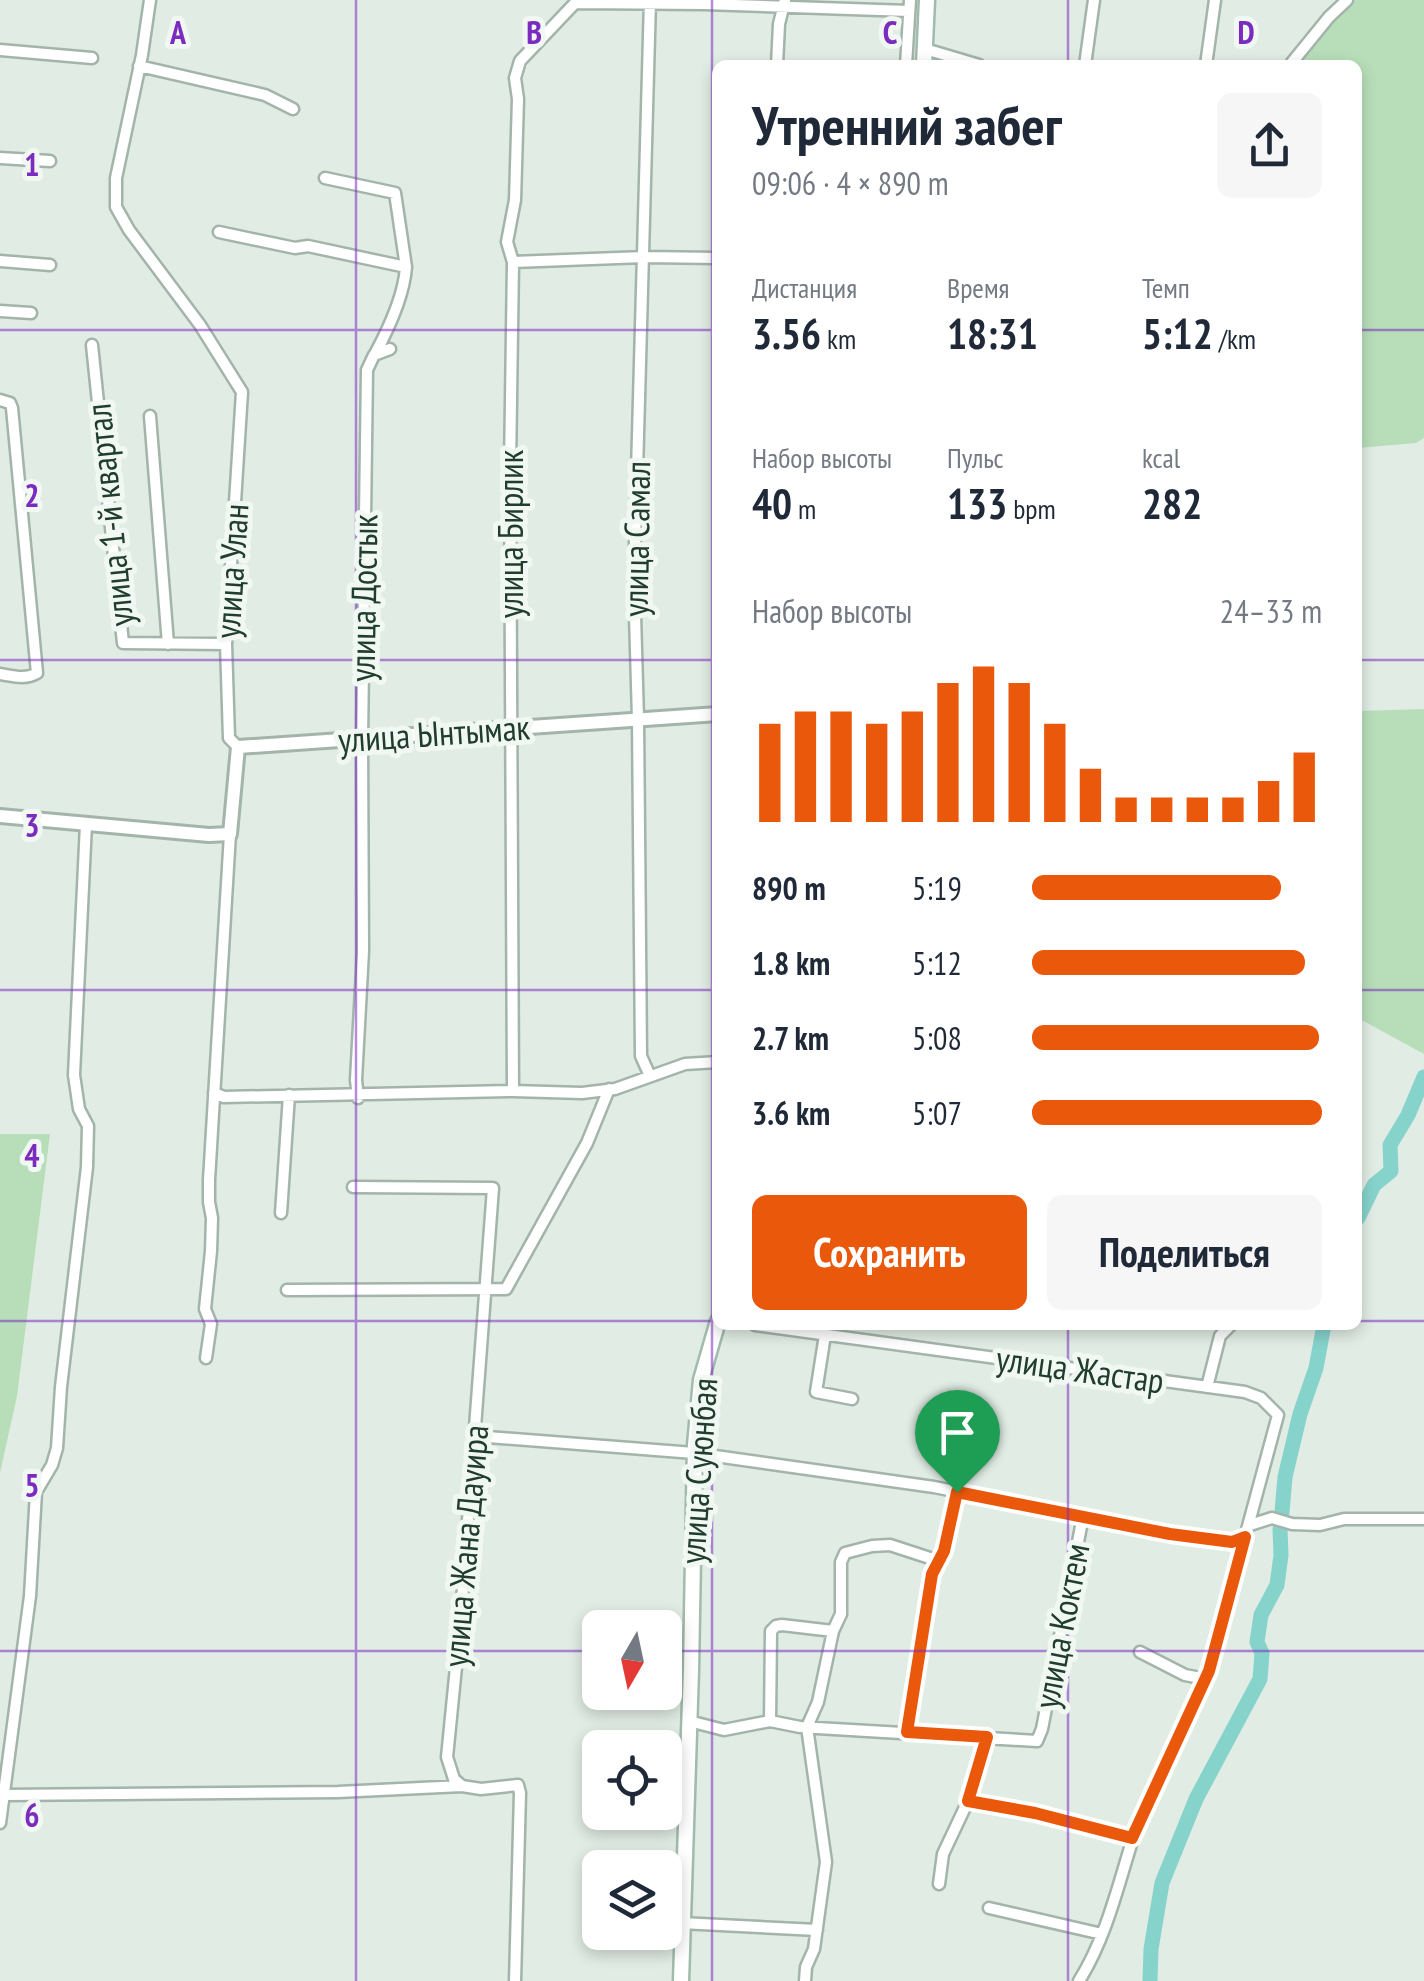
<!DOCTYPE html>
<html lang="ru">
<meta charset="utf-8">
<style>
:root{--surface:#fff;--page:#f6f6f7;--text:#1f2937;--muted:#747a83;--accent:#ea580c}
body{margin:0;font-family:"PT Sans Narrow",sans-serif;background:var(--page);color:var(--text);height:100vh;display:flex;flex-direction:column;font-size:38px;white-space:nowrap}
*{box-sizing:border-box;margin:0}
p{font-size:32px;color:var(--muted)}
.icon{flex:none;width:55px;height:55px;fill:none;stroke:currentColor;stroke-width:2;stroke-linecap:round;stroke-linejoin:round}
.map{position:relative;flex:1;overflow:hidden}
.drawer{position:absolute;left:712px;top:60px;width:650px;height:1270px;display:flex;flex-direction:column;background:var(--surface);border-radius:15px;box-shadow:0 5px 15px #0003}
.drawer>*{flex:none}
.needle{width:65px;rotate:189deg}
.fabs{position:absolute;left:582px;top:1610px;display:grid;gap:20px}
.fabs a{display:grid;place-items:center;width:100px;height:100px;border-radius:15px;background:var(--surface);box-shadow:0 5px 15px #0003;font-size:50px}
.pin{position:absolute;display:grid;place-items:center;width:85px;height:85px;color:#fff;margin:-102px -42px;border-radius:50% 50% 50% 0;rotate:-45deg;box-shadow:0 0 10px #0007}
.pin .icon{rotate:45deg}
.round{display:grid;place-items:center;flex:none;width:105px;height:105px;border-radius:15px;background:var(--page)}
.head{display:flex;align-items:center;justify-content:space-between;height:170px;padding:0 40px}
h1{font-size:55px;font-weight:800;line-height:75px}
.figures{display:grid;grid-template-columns:repeat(3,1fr);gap:15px;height:170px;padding:10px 40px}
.figures div{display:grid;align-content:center}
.figures b{font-size:42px;font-weight:800}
.figures small{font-size:28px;font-weight:400}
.figures p{font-size:28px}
.chart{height:280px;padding:20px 40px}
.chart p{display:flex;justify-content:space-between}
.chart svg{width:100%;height:180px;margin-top:10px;stroke:var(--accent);stroke-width:6}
.primary-button{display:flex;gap:20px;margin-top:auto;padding:20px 40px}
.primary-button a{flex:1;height:115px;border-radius:15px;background:var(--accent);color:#fff;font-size:40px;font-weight:800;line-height:115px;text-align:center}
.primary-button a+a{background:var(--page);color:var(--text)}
ul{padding:0 40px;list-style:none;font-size:32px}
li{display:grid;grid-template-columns:160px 120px 1fr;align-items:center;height:75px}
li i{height:25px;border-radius:12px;background:var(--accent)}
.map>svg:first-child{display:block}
.green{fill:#b8deb9}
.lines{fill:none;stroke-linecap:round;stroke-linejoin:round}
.river{stroke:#86d3cb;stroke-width:15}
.minor-casing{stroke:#a3b4aa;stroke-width:15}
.tertiary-casing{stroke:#a3b4aa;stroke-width:18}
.secondary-casing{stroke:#a1bbac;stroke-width:19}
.minor{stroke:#fff;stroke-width:10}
.tertiary{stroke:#fff;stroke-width:12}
.secondary{stroke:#fff;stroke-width:14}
.route-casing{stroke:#fff;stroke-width:20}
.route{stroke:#ea580c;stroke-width:12}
.grid{fill:none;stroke:#7b2cbf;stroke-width:2.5;stroke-opacity:0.55}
.labels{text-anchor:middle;stroke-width:10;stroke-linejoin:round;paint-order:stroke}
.street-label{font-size:35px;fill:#203d2e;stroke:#f1f8f3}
.grid-label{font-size:32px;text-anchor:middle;font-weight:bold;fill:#7b2cbf;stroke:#f1f8f3;stroke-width:10;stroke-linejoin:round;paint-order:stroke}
</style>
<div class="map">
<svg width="1424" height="1981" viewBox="0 0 1424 1981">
<rect width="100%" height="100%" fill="#e0ece4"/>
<path class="green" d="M 1355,0 L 1424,0 L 1424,438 L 1416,443 L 1358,448 L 1358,65 L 1295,65 L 1324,30 Z
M 1424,709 L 1424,1054 L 1358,1018 L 1358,711 Z
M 0,1134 L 50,1134 L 17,1396 L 0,1473 Z"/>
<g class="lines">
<path class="river" d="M 1358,1218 L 1374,1185 L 1391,1171 L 1390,1145 L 1408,1115 L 1424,1077
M 1282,1512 L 1285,1477 L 1300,1414 L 1316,1368 L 1324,1325
M 1150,1981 L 1151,1949 L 1162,1883 L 1196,1799 L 1260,1679 L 1262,1653 L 1257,1642 L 1261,1615 L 1277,1585 L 1281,1555 L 1280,1529"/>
<defs>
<path id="minor" d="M 150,0 L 142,55 L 116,178 L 116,207 L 129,230 L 200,325 L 242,392 L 226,644 L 229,738 L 238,747
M 650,0 L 634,580 L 638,719 L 641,1056 L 650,1076
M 925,49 L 979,65
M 0,50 L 92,58
M 777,65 L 779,24 L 785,0
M 906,65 L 910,0
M 1085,65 L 1094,0
M 1206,65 L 1215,0
M 1290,65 L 1329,17 L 1347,0
M 139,66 L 265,95 L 293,109
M 0,158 L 50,161
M 325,178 L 395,193 L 406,267
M 219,232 L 295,248 L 308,246 L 406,267 C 404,296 389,328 375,354
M 0,261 L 50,265
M 513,262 L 644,257 L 718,258
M 0,311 L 31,313
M 92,345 L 123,643 L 226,644
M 0,400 L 10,403 L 12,408 L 37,673 C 25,680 13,676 0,674
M 150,416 L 168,644
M 513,1091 L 510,468 L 513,262 L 507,242 L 515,200 L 518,99 L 515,78 L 520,61 L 575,3 L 704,4 L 909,11
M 214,1093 L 224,1097 L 513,1091 L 582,1093 L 615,1089 L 685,1064 L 718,1062
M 358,1098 L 356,1080 L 363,951 L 362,740 L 367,370 L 374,355 L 390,349
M 353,1187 L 493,1188 L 460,1627 L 447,1757 L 454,1779 L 462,1786 L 481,1789 L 518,1785 L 520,1793 L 515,1981
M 281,1213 L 289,1095
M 287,1290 L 506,1289 L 587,1143 L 609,1089
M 755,1325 L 1245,1392 L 1261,1398 L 1278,1415 L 1209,1671 L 1133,1838 L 1035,1813 L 968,1801
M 825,1335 L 816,1392 L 852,1399
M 206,1358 L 211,1324 L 205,1309 L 211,1251 L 212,1218 L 209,1202 L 209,1180 L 230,834
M 1207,1387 L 1220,1336 L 1231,1325
M 475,1436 L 694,1453 L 934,1487 L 1170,1534 L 1232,1542 L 1245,1537
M 1250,1525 L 1272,1518 L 1292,1524 L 1320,1525 L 1344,1519 L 1424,1519
M 1140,1652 L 1185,1675 L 1206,1679
M 689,1721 L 724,1730 L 770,1721 L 800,1727 L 1037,1741 L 1042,1729 L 1083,1516
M 770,1721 L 771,1631 L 776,1626 L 782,1625 L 833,1631
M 907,1732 L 932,1574 L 944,1551 L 957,1492
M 4,1795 L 338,1792 L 462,1786
M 0,1823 L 30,1596 L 36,1492 L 52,1465 L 57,1448 L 61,1387 L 87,1167 L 88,1126 L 79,1109 L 74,1075 L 86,824
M 939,1884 L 943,1854 L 968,1801 L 987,1737
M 989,1908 L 1102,1934
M 681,1923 L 817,1930
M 805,1981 L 806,1967 L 814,1949 L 826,1862 L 807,1727 L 818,1702 L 833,1631 L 841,1614 L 841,1562 L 845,1553 L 872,1546 L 890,1545 L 939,1561
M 1079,1981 C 1106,1938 1118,1886 1133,1838"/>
<path id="tertiary" d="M 0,816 L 209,835 L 230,834 L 238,747 L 718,714"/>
<path id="secondary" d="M 924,65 L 927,0
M 681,1981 L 691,1670 L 695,1445 L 701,1380 L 718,1321"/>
</defs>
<use href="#minor" class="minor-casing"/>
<use href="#tertiary" class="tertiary-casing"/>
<use href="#secondary" class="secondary-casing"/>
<use href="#minor" class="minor"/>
<use href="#tertiary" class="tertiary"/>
<use href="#secondary" class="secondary"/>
</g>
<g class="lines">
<defs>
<path id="route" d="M 957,1492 L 1170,1534 L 1232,1542 L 1245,1537 L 1209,1671 L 1132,1838 L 1035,1813 L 968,1801 L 987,1737 L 907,1732 L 932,1574 L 944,1551 Z"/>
</defs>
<use href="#route" class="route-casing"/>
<use href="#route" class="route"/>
</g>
<path class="grid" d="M 356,0 L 356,1981M 712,0 L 712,1981M 1068,0 L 1068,65M 0,330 L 718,330M 1358,330 L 1424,330M 0,660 L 718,660M 1358,660 L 1424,660M 0,990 L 718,990M 1358,990 L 1424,990M 0,1321 L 718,1321M 1358,1321 L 1424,1321M 1068,1325 L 1068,1981M 0,1651 L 600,1651M 665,1651 L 1424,1651"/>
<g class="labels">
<g class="street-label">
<text transform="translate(110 515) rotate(-96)" y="12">улица 1-й квартал</text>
<text transform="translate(511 534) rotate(-90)" y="12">улица Бирлик</text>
<text transform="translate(637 539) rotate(-89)" y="12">улица Самал</text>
<text transform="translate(232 571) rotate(-86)" y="12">улица Улан</text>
<text transform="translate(364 598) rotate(-89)" y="12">улица Достык</text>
<text transform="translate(434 734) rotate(-4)" y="12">улица Ынтымак</text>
<text transform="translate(1080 1370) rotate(8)" y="12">улица Жастар</text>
<text transform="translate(699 1471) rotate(-86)" y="12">улица Суюнбая</text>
<text transform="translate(466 1546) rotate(-85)" y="12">улица Жана Дауира</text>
<text transform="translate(1062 1626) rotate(-79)" y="12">улица Коктем</text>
</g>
</g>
<g class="grid-label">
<text x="178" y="44">A</text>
<text x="534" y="44">B</text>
<text x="890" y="44">C</text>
<text x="1246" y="44">D</text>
<text x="32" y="176">1</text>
<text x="32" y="507">2</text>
<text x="32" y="837">3</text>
<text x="32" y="1167">4</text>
<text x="32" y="1497">5</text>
<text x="32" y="1827">6</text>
</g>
</svg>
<div class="fabs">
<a><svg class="needle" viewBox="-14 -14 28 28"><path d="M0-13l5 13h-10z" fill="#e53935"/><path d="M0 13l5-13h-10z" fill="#747a83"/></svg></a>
<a><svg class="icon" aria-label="locate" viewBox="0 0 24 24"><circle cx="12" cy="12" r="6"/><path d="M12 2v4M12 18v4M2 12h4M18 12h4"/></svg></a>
<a><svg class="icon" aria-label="layers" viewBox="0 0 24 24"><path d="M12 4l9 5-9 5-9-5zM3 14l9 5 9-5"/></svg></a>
</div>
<div class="pin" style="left:957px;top:1492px;background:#1e9e55"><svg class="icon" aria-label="arrive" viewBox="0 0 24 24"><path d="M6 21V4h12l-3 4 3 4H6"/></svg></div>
<section class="drawer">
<div class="head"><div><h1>Утренний забег</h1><p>09:06 · 4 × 890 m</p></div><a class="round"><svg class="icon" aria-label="share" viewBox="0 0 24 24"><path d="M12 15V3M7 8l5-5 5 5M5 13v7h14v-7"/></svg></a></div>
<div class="figures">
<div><p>Дистанция</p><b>3.56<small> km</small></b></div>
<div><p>Время</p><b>18:31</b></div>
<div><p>Темп</p><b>5:12<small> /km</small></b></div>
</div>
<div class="figures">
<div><p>Набор высоты</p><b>40<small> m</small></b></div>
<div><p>Пульс</p><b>133<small> bpm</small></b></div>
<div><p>kcal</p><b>282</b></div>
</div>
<div class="chart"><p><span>Набор высоты</span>24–33 m</p>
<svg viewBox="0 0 160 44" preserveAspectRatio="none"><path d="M5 44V20M15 44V17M25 44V17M35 44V20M45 44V17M55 44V10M65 44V6M75 44V10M85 44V20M95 44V31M105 44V38M115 44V38M125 44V38M135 44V38M145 44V34M155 44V27"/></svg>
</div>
<ul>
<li><b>890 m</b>5:19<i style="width:86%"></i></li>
<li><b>1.8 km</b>5:12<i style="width:94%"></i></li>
<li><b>2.7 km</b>5:08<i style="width:99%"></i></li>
<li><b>3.6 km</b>5:07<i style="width:100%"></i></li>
</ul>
<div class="primary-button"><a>Сохранить</a><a>Поделиться</a></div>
</section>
</div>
